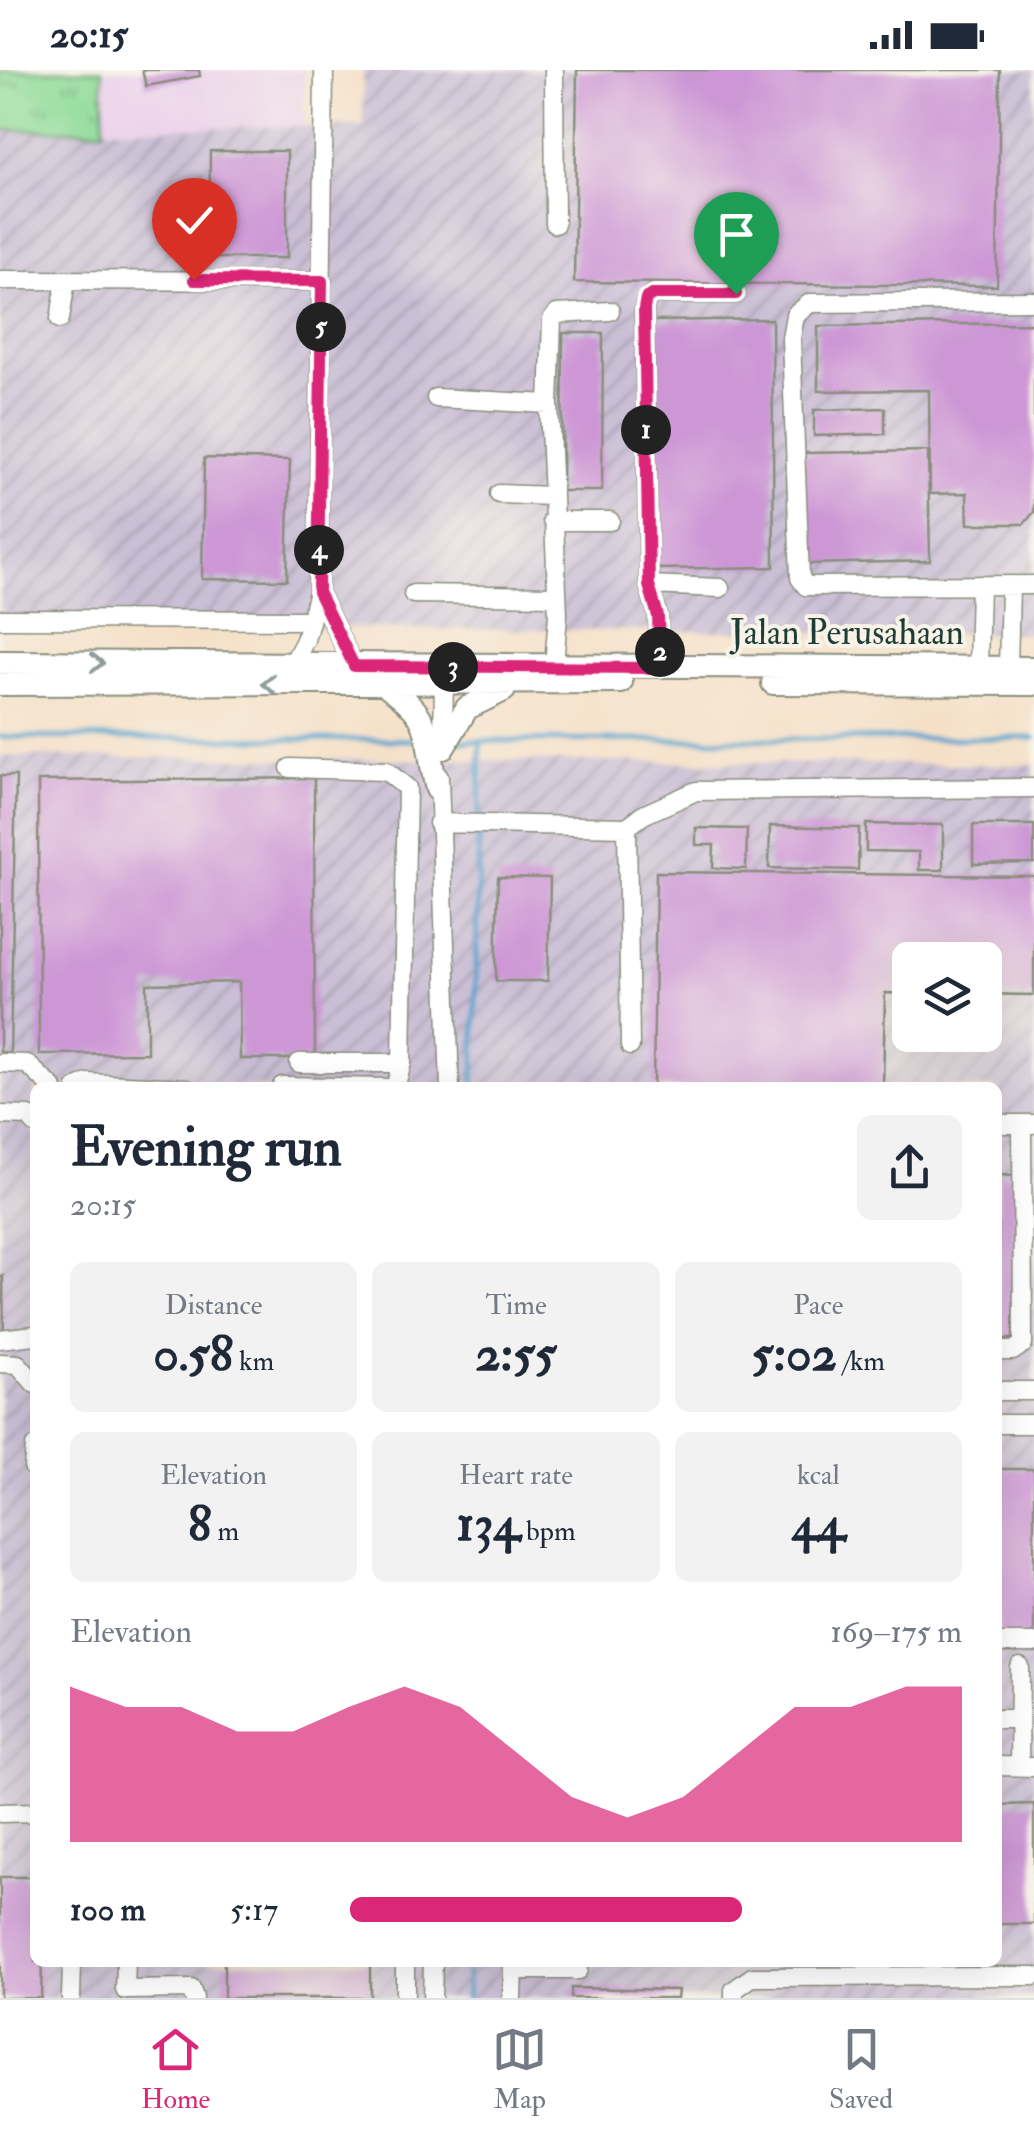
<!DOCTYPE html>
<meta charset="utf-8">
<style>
:root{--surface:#fff;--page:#f2f2f3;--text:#1f2937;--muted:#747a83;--line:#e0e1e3;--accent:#db2777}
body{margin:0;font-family:"IM FELL Double Pica",serif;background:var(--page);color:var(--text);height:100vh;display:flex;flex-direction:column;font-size:38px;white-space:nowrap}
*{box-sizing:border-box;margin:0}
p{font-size:32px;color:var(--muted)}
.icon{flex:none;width:55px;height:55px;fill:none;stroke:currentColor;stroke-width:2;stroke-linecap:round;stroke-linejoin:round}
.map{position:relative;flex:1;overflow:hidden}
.drawer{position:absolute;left:30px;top:1012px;width:972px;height:885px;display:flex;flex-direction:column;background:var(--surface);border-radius:15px;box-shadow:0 10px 40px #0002}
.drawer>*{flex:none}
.tools{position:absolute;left:892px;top:872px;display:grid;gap:20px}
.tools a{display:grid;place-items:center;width:110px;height:110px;border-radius:15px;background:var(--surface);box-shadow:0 10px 40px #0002;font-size:50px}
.pin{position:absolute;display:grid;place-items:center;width:85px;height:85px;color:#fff;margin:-102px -42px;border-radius:50% 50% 50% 0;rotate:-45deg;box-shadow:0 0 10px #0007}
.pin .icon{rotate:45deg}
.km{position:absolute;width:50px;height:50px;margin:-25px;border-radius:50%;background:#222;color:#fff;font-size:28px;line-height:50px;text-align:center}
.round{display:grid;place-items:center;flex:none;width:105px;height:105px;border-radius:15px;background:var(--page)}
.summary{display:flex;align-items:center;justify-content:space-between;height:170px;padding:0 40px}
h1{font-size:55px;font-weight:700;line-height:75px}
.figures{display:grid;grid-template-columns:repeat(3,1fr);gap:15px;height:170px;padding:10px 40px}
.figures div{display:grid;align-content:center;border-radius:15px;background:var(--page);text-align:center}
.figures b{font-size:50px;font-weight:700}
.figures small{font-size:28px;font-weight:400}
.figures p{font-size:28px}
.chart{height:280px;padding:20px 40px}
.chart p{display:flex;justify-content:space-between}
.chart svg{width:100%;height:180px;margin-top:10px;fill:var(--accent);opacity:.7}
ul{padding:0 40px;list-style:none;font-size:32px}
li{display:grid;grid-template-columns:160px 120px 1fr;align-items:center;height:75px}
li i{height:25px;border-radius:12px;background:var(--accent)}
.status{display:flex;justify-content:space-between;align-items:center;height:70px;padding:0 50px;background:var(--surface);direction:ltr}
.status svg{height:28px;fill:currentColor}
.tab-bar{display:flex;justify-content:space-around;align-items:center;height:140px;border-top:2px solid var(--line);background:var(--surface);font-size:28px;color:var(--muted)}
.tab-bar a{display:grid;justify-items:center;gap:5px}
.tab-bar .current{color:var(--accent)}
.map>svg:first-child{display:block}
.built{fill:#ebd1ec}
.industrial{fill:url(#industrial-furrows);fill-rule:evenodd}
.grass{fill:url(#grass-tufts);stroke:#578c66;stroke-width:2.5}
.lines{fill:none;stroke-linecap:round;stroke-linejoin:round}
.stream{stroke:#52a3cd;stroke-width:5}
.building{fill:#cd97d6}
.minor-casing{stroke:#8a8e7e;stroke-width:21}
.major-casing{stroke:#8a8e7e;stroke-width:26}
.minor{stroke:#fff;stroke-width:18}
.major{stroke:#fff;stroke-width:22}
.oneway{stroke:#8f9e9a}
.route-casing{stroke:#fff;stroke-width:20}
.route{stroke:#db2777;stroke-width:12}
.labels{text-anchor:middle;stroke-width:8;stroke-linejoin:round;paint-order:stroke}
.street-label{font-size:35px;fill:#1f3d34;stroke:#f7f3e8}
</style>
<div class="status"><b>20:15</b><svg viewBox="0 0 49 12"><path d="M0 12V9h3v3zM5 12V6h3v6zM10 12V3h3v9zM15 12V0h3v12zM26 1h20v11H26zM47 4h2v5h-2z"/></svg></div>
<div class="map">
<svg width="1034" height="1928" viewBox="0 0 1034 1928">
<defs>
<pattern id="industrial-furrows" width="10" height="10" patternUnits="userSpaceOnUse" patternTransform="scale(2.5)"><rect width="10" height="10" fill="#cbbfd6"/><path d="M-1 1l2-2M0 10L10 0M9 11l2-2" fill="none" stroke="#a49cae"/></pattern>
<pattern id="grass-tufts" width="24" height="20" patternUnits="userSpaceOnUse" patternTransform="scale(2.5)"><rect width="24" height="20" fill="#8fdc99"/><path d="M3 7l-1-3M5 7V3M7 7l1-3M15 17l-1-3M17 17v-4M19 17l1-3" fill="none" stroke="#74b47e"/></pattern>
</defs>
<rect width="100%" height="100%" fill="#f7f3e8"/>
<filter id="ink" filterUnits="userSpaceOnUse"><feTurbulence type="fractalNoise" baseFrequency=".01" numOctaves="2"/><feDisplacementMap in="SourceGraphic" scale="20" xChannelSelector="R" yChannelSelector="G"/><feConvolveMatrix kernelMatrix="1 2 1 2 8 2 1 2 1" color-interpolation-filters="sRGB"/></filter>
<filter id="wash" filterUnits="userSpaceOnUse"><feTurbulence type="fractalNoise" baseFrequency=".0048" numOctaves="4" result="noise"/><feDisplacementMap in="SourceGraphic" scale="40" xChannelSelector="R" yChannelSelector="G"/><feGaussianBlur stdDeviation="2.25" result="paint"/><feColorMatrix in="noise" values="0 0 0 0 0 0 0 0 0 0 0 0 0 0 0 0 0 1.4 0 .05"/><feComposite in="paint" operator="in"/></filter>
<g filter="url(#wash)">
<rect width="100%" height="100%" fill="#f5e0c7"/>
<path class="built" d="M 0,0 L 304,0 L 304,56 L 0,59 Z"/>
<path class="industrial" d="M 363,0 L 1034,0 L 1034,564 L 0,555 L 0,59 L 363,56 Z
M 0,686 L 1034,695 L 1034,1928 L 0,1928 ZM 910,890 L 985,890 L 985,965 L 910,965 ZM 35,1018 L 998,1018 L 998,1892 L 35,1892 Z"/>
<path class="grass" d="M 0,0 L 102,0 L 104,60 L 0,60 Z"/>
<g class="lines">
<path class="stream" d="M 0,667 L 422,670
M 458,671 L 481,671
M 479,750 L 481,671 L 1034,668
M 474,1018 L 479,761
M 467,1928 L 467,1892"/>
</g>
<g id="blocks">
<path class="building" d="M 142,0 L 199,0 L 200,6 L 146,16 Z
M 577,0 L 1000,0 L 997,216 L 574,212 Z
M 210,81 L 287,81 L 287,188 L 209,188 Z
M 772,249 L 774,497 L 654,499 L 652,251 Z
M 1034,253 L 1034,442 L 1024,454 L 968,454 L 967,423 L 930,424 L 929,320 L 818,321 L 818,256 Z
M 563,263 L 603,263 L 602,421 L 562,421 Z
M 885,338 L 885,364 L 814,366 L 814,340 Z
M 928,381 L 930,491 L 806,494 L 804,383 Z
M 204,388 L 290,390 L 287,510 L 202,509 Z
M 0,706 L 16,706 L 10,983 L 0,982 Z
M 314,708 L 315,989 L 240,989 L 239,912 L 147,914 L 147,983 L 39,984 L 38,711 Z
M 866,754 L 943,755 L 943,800 L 919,800 L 919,782 L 866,781 Z
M 973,755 L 1034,755 L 1034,793 L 973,794 Z
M 770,756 L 859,758 L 858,800 L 769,798 Z
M 696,758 L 747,759 L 746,799 L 713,798 L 714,775 L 696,775 Z
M 656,802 L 1034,806 L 1034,925 L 985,924 L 985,890 L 910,890 L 910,924 L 885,923 L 883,1018 L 653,1018 Z
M 498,807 L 550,808 L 548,911 L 496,911 Z
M 998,1105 L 1016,1106 L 1013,1269 L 998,1269 Z
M 0,1206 L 3,1206 L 4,1267 L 0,1267 Z
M 998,1399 L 1034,1399 L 1034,1566 L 998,1566 Z
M 1034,1734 L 1034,1854 L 998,1854 L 998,1735 Z
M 0,1807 L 35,1807 L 35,1892 L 42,1892 L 41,1928 L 0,1928 Z
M 224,1892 L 370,1892 L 370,1928 L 224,1928 Z
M 571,1918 L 678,1920 L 677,1928 L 571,1928 Z"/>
</g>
</g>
<g filter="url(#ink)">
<use href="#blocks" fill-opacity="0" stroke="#8a8e7e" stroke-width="2.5"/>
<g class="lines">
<defs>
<path id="minor" d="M 554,0 L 555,154
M 0,210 L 322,211
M 1034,231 L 810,233 L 795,245 L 791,268 L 800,508 L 806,516 L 1034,515
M 60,249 L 66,210
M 436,328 L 549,334
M 499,424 L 551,426
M 552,451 L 610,451
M 649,515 L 720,518
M 318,522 L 354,596
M 413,524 L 557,526
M 0,549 L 308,550
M 292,595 L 305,570 L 318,522 L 324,0
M 554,596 L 558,544 L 549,334 L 552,250 L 557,244 L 610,241
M 978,597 L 980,515
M 660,598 L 658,546 L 649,515 L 644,239 L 647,228 L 653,224 L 736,224
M 1008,598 L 1010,517
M 443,676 L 444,602
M 290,698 L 386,701 L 407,718 L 402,993 L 395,1018
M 439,707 L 450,1018
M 438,753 L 627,757 L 630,976
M 627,757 L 643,745 L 696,721 L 1034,718
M 0,993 L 27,994 L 53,1018
M 299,993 L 402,993
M 282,1016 L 388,1018
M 77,1018 L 88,1013 L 186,1018
M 0,1045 L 29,1046 L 35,1054
M 998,1054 L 1034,1054
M 0,1269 L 35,1265
M 998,1281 L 1013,1281 L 1023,1274 L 1022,1054
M 0,1293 L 18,1294 L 35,1314
M 998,1321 L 1034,1321
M 998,1354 L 1034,1354
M 33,1397 L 35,1377
M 998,1573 L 1034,1573
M 998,1649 L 1019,1649
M 998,1696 L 1034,1697
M 1019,1696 L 1020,1597
M 0,1743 L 35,1742
M 126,1892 L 125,1920 L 191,1919 L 194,1928
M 513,1900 L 578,1900
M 71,1928 L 72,1892
M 405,1928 L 405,1892
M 432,1928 L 433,1892
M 512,1928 L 513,1892
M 734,1928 L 734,1920 L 752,1907 L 1034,1906"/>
<path id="major" d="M 0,592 L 1034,598
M 383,613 C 438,650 422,662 437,719
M 773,613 L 1034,614
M 0,614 L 621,612
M 443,678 L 467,638 L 504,620"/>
</defs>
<use href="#minor" class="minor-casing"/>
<use href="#major" class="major-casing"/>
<use href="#minor" class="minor"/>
<use href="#major" class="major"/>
</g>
<defs><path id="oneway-chevron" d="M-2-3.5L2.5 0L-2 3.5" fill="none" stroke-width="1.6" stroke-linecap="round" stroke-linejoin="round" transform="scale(2.5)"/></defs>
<g class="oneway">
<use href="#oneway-chevron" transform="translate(97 593)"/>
<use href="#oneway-chevron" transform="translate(269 614) rotate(180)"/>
</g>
</g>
<g class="lines" filter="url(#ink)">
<defs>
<path id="route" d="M 194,210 L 322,211 L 318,522 L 354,596 L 660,598 L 658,546 L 649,515 L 644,239 L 646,228 L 654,224 L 736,224"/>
</defs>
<use href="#route" class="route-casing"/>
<use href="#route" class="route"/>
</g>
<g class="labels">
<g class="street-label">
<text x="847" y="574">Jalan Perusahaan</text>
</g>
</g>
</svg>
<div class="tools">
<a><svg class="icon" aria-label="layers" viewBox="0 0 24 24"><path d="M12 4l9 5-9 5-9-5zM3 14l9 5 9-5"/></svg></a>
</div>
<div class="pin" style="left:736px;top:224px;background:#1e9e55"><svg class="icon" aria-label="arrive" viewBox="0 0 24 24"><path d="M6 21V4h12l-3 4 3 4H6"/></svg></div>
<div class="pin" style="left:194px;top:210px;background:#d93025"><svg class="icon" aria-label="check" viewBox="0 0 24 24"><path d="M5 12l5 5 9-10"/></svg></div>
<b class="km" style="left:646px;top:360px">1</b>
<b class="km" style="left:660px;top:582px">2</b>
<b class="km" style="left:453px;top:597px">3</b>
<b class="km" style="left:319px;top:480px">4</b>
<b class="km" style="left:321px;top:257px">5</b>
<section class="drawer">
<div class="summary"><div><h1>Evening run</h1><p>20:15</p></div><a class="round"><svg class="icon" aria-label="share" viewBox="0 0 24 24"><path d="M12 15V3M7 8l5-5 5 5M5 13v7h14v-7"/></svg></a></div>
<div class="figures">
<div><p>Distance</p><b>0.58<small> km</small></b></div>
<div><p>Time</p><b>2:55</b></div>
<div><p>Pace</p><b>5:02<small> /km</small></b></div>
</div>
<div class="figures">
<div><p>Elevation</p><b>8<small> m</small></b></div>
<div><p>Heart rate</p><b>134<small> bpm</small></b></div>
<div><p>kcal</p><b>44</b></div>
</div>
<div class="chart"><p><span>Elevation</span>169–175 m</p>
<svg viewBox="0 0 160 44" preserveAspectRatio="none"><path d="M0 44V6L10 11L20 11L30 17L40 17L50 11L60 6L70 11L80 22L90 33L100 38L110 33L120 22L130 11L140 11L150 6L160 6V44z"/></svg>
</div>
<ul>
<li><b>100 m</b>5:17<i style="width:64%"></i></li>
</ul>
</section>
</div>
<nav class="tab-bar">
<a class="current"><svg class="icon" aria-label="home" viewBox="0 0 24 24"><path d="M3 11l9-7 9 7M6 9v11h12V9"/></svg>Home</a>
<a><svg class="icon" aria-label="map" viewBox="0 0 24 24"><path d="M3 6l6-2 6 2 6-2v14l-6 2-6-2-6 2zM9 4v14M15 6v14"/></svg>Map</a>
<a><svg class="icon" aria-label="saved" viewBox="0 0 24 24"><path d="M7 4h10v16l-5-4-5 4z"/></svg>Saved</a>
</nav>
